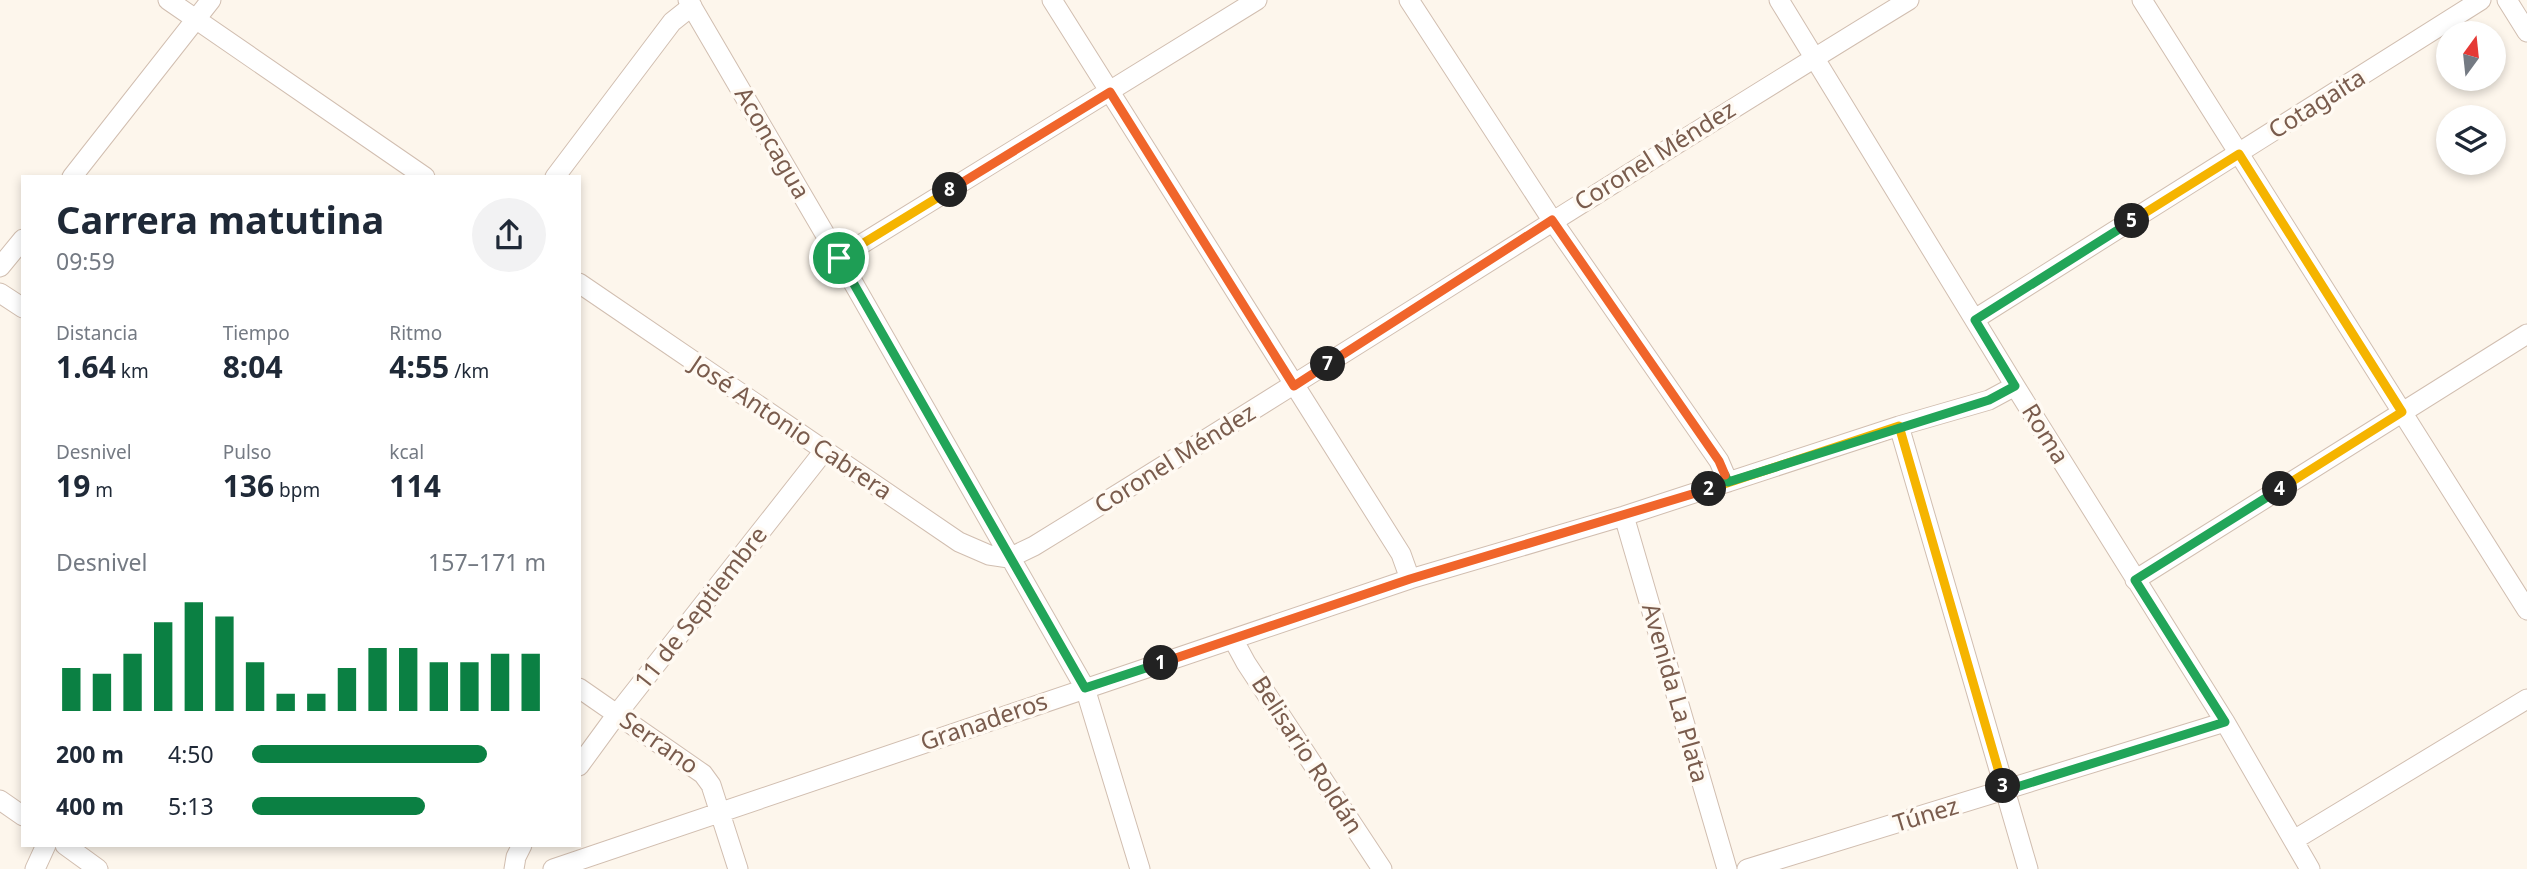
<!DOCTYPE html>
<html lang="es">
<meta charset="utf-8">
<style>
:root{--surface:#fff;--page:#f2f2f3;--text:#1f2937;--muted:#747a83;--accent:#0b8043}
body{margin:0;font-family:"Noto Sans",sans-serif;background:var(--page);color:var(--text);height:100vh;display:flex;flex-direction:column;font-size:26px;white-space:nowrap}
*{box-sizing:border-box;margin:0}
p{font-size:23px;color:var(--muted)}
.icon{flex:none;width:38px;height:38px;fill:none;stroke:currentColor;stroke-width:2;stroke-linecap:round;stroke-linejoin:round}
.map{position:relative;flex:1;overflow:hidden}
.panel{position:absolute;left:21px;top:175px;width:560px;height:672px;display:flex;flex-direction:column;background:var(--surface);border-radius:0px;box-shadow:0 4px 10px #0003}
.panel>*{flex:none}
.needle{width:46px;rotate:15deg}
.fabs{position:absolute;left:2436px;top:21px;display:grid;gap:14px}
.fabs a{display:grid;place-items:center;width:70px;height:70px;border-radius:50%;background:var(--surface);box-shadow:0 4px 10px #0003;font-size:35px}
.pin{position:absolute;display:grid;place-items:center;width:60px;height:60px;color:#fff;margin:-30px;border:4px solid #fff;border-radius:50%;box-shadow:0 2px 7px #0007}
.km{position:absolute;width:35px;height:35px;margin:-18px;border-radius:50%;background:#222;color:#fff;font-size:19px;line-height:35px;text-align:center}
.round{display:grid;place-items:center;flex:none;width:74px;height:74px;border-radius:37px;background:var(--page)}
.headline{display:flex;align-items:center;justify-content:space-between;height:119px;padding:0 35px}
h1{font-size:38px;font-weight:700;line-height:52px}
.metrics{display:grid;grid-template-columns:repeat(3,1fr);gap:10px;height:119px;padding:7px 35px}
.metrics div{display:grid;align-content:center}
.metrics b{font-size:30px;font-weight:700}
.metrics small{font-size:19px;font-weight:400}
.metrics p{font-size:19px}
.chart{height:196px;padding:14px 35px}
.chart p{display:flex;justify-content:space-between}
.chart svg{width:100%;height:126px;margin-top:7px;stroke:var(--accent);stroke-width:6}
ul{padding:0 35px;list-style:none;font-size:23px}
li{display:grid;grid-template-columns:112px 84px 1fr;align-items:center;height:52px}
li i{height:18px;border-radius:9px;background:var(--accent)}
.map>svg:first-child{display:block}
.lines{fill:none;stroke-linecap:round;stroke-linejoin:round}
.minor-casing{stroke:#d1beb0;stroke-width:21}
.minor{stroke:#fff;stroke-width:19}
.split-1-casing{stroke:#fff;stroke-width:14}
.split-2-casing{stroke:#fff;stroke-width:14}
.split-3-casing{stroke:#fff;stroke-width:14}
.split-4-casing{stroke:#fff;stroke-width:14}
.split-5-casing{stroke:#fff;stroke-width:14}
.split-6-casing{stroke:#fff;stroke-width:14}
.split-7-casing{stroke:#fff;stroke-width:14}
.split-8-casing{stroke:#fff;stroke-width:14}
.split-9-casing{stroke:#fff;stroke-width:14}
.split-1{stroke:#22a559;stroke-width:9}
.split-2{stroke:#f0652b;stroke-width:9}
.split-3{stroke:#f5b400;stroke-width:9}
.split-4{stroke:#22a559;stroke-width:9}
.split-5{stroke:#f5b400;stroke-width:9}
.split-6{stroke:#22a559;stroke-width:9}
.split-7{stroke:#f0652b;stroke-width:9}
.split-8{stroke:#f0652b;stroke-width:9}
.split-9{stroke:#f5b400;stroke-width:9}
.labels{text-anchor:middle;stroke-width:7;stroke-linejoin:round;paint-order:stroke}
.street-label{font-size:24px;fill:#7a5c4d;stroke:#fffaf3}
</style>
<div class="map">
<svg width="2527" height="869" viewBox="0 0 2527 869">
<rect width="100%" height="100%" fill="#fdf6ec"/>
<g class="lines">
<defs>
<path id="minor" d="M 168,0 L 425,177
M 688,0 L 839,258 L 1085,688 L 1140,869
M 1052,0 L 1401,554 L 1410,579
M 1409,0 L 1552,220 L 1719,461 L 1728,482
M 1779,0 L 2015,386 L 2225,722 L 2310,869
M 2142,0 L 2527,610
M 2507,0 L 2527,32
M 72,177 L 211,0
M 555,177 L 672,22 L 692,6
M 839,258 L 1257,0
M 0,267 L 23,239
M 579,283 L 959,542 L 989,555 L 1009,558 L 1034,546 C 1327,366 1616,179 1909,0
M 0,293 L 23,308
M 1975,319 L 2481,0
M 1899,426 L 2028,869
M 1624,516 L 1727,869
M 2135,580 L 2527,334
M 1233,639 L 1246,663 L 1382,869
M 579,688 L 703,774 L 711,785 L 738,869
M 579,766 L 617,714 L 824,451
M 0,800 L 23,816
M 2294,840 L 2527,699
M 65,845 L 98,869
M 35,869 L 46,845
M 514,869 L 516,857 L 522,845
M 553,869 L 1410,579 L 1624,516 L 1899,426 L 1989,400 L 2015,386
M 1747,869 L 2225,722"/>
</defs>
<use href="#minor" class="minor-casing"/>
<use href="#minor" class="minor"/>
</g>
<g class="lines">
<defs>
<path id="split-1" d="M 839,258 L 1085,688 L 1161,663"/>
<path id="split-2" d="M 1161,663 L 1410,579 L 1709,489"/>
<path id="split-3" d="M 1709,489 L 1899,426 L 2003,786"/>
<path id="split-4" d="M 2003,786 L 2004,791 L 2225,722 L 2135,580 L 2280,489"/>
<path id="split-5" d="M 2132,221 L 2239,154 L 2402,412 L 2280,489"/>
<path id="split-6" d="M 1725,475 L 1728,482 L 1989,400 L 2015,386 L 1975,320 L 2132,221"/>
<path id="split-7" d="M 1328,364 L 1552,220 L 1719,461 L 1725,475"/>
<path id="split-8" d="M 950,190 L 1110,92 L 1294,386 L 1328,364"/>
<path id="split-9" d="M 839,258 L 950,190"/>
</defs>
<use href="#split-1" class="split-1-casing"/>
<use href="#split-2" class="split-2-casing"/>
<use href="#split-3" class="split-3-casing"/>
<use href="#split-4" class="split-4-casing"/>
<use href="#split-5" class="split-5-casing"/>
<use href="#split-6" class="split-6-casing"/>
<use href="#split-7" class="split-7-casing"/>
<use href="#split-8" class="split-8-casing"/>
<use href="#split-9" class="split-9-casing"/>
<use href="#split-1" class="split-1"/>
<use href="#split-2" class="split-2"/>
<use href="#split-3" class="split-3"/>
<use href="#split-4" class="split-4"/>
<use href="#split-5" class="split-5"/>
<use href="#split-6" class="split-6"/>
<use href="#split-7" class="split-7"/>
<use href="#split-8" class="split-8"/>
<use href="#split-9" class="split-9"/>
</g>
<g class="labels">
<g class="street-label">
<text transform="translate(2317 104) rotate(-32)" y="8">Cotagaita</text>
<text transform="translate(772 143) rotate(60)" y="8">Aconcagua</text>
<text transform="translate(1655 156) rotate(-32)" y="8">Coronel Méndez</text>
<text transform="translate(791 428) rotate(34)" y="8">José Antonio Cabrera</text>
<text transform="translate(2045 434) rotate(58)" y="8">Roma</text>
<text transform="translate(1175 459) rotate(-32)" y="8">Coronel Méndez</text>
<text transform="translate(701 608) rotate(-52)" y="8">11 de Septiembre</text>
<text transform="translate(1675 693) rotate(74)" y="8">Avenida La Plata</text>
<text transform="translate(984 722) rotate(-19)" y="8">Granaderos</text>
<text transform="translate(659 743) rotate(35)" y="8">Serrano</text>
<text transform="translate(1307 755) rotate(57)" y="8">Belisario Roldán</text>
<text transform="translate(1926 815) rotate(-17)" y="8">Túnez</text>
</g>
</g>
</svg>
<div class="fabs">
<a><svg class="needle" viewBox="-14 -14 28 28"><path d="M0-13l5 13h-10z" fill="#e53935"/><path d="M0 13l5-13h-10z" fill="#747a83"/></svg></a>
<a><svg class="icon" aria-label="layers" viewBox="0 0 24 24"><path d="M12 4l9 5-9 5-9-5zM3 14l9 5 9-5"/></svg></a>
</div>
<div class="pin" style="left:839px;top:258px;background:#1e9e55"><svg class="icon" aria-label="arrive" viewBox="0 0 24 24"><path d="M6 21V4h12l-3 4 3 4H6"/></svg></div>
<b class="km" style="left:1161px;top:663px">1</b>
<b class="km" style="left:1709px;top:489px">2</b>
<b class="km" style="left:2003px;top:786px">3</b>
<b class="km" style="left:2280px;top:489px">4</b>
<b class="km" style="left:2132px;top:221px">5</b>
<b class="km" style="left:1328px;top:364px">7</b>
<b class="km" style="left:950px;top:190px">8</b>
<section class="panel">
<div class="headline"><div><h1>Carrera matutina</h1><p>09:59</p></div><a class="round"><svg class="icon" aria-label="share" viewBox="0 0 24 24"><path d="M12 15V3M7 8l5-5 5 5M5 13v7h14v-7"/></svg></a></div>
<div class="metrics">
<div><p>Distancia</p><b>1.64<small> km</small></b></div>
<div><p>Tiempo</p><b>8:04</b></div>
<div><p>Ritmo</p><b>4:55<small> /km</small></b></div>
</div>
<div class="metrics">
<div><p>Desnivel</p><b>19<small> m</small></b></div>
<div><p>Pulso</p><b>136<small> bpm</small></b></div>
<div><p>kcal</p><b>114</b></div>
</div>
<div class="chart"><p><span>Desnivel</span>157–171 m</p>
<svg viewBox="0 0 160 44" preserveAspectRatio="none"><path d="M5 44V29M15 44V31M25 44V24M35 44V13M45 44V6M55 44V11M65 44V27M75 44V38M85 44V38M95 44V29M105 44V22M115 44V22M125 44V27M135 44V27M145 44V24M155 44V24"/></svg>
</div>
<ul>
<li><b>200 m</b>4:50<i style="width:80%"></i></li>
<li><b>400 m</b>5:13<i style="width:59%"></i></li>
</ul>
</section>
</div>
